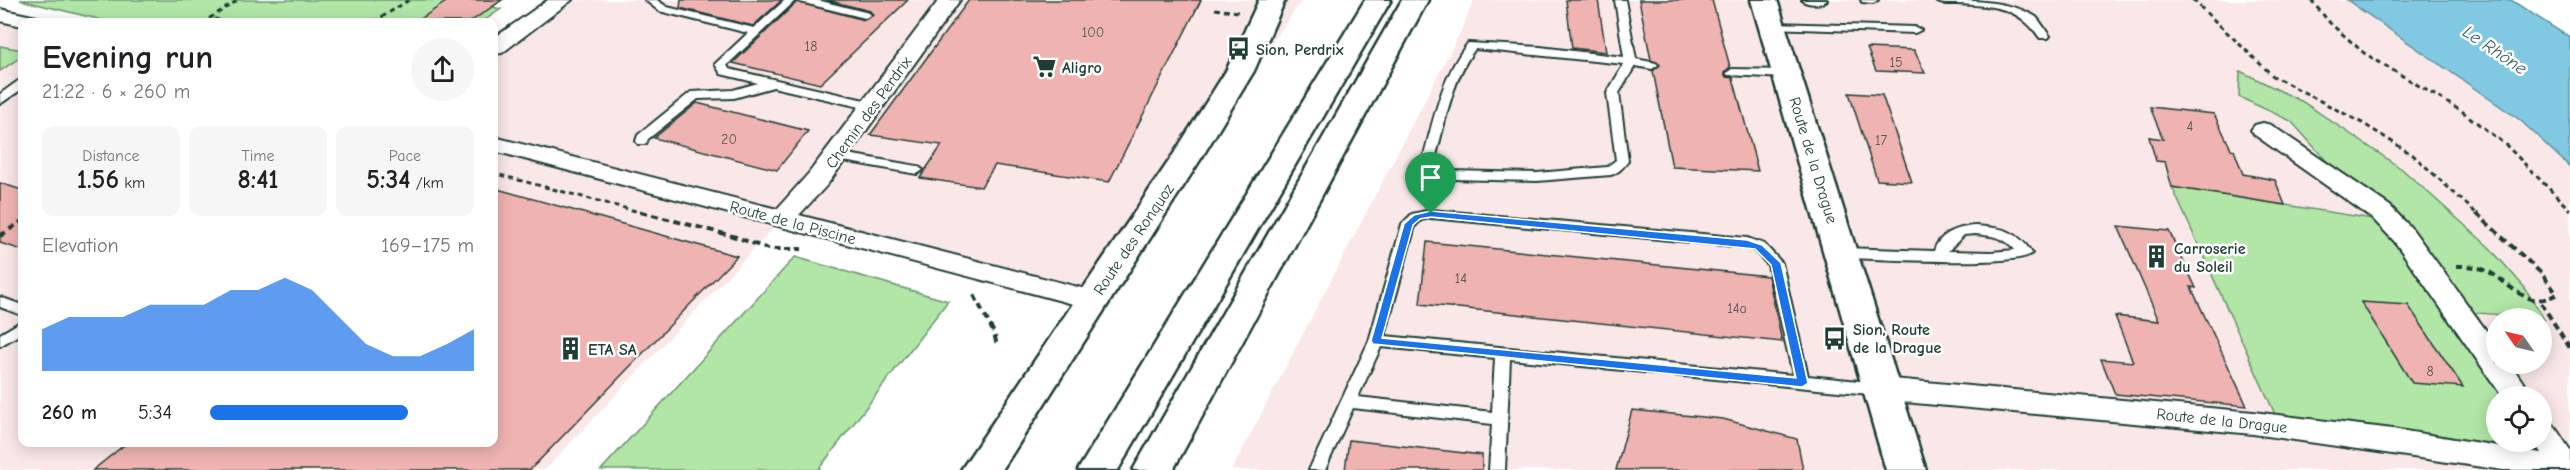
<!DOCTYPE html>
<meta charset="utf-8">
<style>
:root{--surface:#fff;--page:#f6f6f6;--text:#202124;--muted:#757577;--accent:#1a73e8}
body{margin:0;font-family:"Comic Neue",sans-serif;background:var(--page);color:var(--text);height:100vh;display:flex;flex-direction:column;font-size:22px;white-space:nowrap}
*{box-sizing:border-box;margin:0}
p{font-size:20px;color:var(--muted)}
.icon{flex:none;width:33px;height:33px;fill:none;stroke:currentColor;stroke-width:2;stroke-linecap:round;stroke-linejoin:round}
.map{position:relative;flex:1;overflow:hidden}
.details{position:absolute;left:18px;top:18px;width:480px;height:429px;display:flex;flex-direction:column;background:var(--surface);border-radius:12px;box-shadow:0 3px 15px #0003}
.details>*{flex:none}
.needle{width:39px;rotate:304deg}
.fabs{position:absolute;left:2486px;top:308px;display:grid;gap:12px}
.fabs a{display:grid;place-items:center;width:66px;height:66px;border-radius:50%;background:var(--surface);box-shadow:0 3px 15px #0003;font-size:30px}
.pin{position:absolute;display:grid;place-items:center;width:51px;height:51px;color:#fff;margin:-62px -26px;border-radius:50% 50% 50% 0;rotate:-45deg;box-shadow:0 0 6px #0007}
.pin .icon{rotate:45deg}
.round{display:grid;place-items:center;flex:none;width:63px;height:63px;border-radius:32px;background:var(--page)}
.overview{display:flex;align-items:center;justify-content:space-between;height:102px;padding:0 24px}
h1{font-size:33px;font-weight:800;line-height:45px}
.metrics{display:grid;grid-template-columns:repeat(3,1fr);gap:9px;height:102px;padding:6px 24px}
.metrics div{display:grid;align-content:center;border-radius:12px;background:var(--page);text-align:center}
.metrics b{font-size:26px;font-weight:800}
.metrics small{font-size:16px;font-weight:400}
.metrics p{font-size:16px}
.chart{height:168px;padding:12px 24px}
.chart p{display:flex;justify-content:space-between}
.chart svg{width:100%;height:108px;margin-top:6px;fill:var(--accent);opacity:.7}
ul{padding:0 24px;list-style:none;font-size:20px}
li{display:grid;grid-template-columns:96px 72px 1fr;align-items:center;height:45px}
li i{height:15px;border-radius:8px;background:var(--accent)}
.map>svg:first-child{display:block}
.built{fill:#fae8e8;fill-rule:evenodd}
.green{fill:#b1e6a7;stroke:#68926e;stroke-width:1.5}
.water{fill:#81c9e2;stroke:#5a919c;stroke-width:1.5}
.building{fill:#efb3b1;stroke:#1f3d34;stroke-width:1.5}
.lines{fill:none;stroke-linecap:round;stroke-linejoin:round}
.lane-casing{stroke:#1f3d34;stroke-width:4}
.street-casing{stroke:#1f3d34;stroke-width:4}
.secondary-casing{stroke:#1f3d34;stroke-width:5}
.highway-casing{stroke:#1f3d34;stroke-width:5}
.path-far1{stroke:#1f3d34;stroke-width:3;stroke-dasharray:5 4;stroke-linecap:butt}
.path{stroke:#1f3d34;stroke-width:4;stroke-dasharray:7 4.5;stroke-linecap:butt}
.lane{fill:#fff;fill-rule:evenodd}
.street{fill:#fff;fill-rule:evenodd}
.secondary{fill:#fff;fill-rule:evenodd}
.highway{fill:#fff;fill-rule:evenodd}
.route{fill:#1a73e8;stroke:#fff;stroke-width:1.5;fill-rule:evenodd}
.labels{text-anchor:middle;stroke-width:5;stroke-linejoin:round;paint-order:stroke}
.number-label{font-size:14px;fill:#535a53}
.poi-label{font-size:16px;font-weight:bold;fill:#1f3d34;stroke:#fff;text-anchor:start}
.street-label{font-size:16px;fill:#1f3d34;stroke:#fff}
.water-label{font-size:18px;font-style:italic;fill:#386060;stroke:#fff}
</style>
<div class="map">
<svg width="2570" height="470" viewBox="0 0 2570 470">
<rect width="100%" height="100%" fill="#fff"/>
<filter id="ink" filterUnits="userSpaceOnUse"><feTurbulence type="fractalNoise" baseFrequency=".0167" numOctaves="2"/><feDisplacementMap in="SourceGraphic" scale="12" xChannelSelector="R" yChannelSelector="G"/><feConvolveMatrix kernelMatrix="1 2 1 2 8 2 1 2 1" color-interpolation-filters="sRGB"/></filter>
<g filter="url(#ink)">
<path class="built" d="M 562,0 L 1302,0 L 1092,300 L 782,219 L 545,470 L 0,470 L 0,15 L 34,22 L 22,22 L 22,442 L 494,442 L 494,48 Z
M 1474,0 L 2347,0 L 2520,120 L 2570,167 L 2570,470 L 1232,470 L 1464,25 ZM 2496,318 L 2541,318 L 2541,363 L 2496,363 ZM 2496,396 L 2541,396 L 2541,441 L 2496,441 Z"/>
<path class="green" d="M 20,0 L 493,0 L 500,1 L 493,7 L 501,9 L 482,22 L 110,22 Z
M 0,46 L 22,50 L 22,56 L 0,71 Z
M 2240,71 L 2303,102 L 2402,169 L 2489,247 L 2525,288 L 2545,321 L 2541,318 L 2466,312 L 2515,396 L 2496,396 L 2496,441 L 2541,441 L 2549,455 L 2275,414 L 2172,187 L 2379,220 L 2291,121 L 2239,97 Z
M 795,257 L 948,301 L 818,470 L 601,470 Z"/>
<path class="water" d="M 2347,0 L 2511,0 L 2570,38 L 2570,167 L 2520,120 Z"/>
<path class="building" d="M 449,0 L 502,0 L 470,22 L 416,22 Z
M 681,0 L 782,0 L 753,26 L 680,8 Z
M 826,0 L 908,0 L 820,84 L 733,63 L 797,2 L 864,20 L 873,15 L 870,11 Z
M 969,0 L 1201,0 L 1109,182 L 995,165 L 981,187 L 920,178 L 942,145 L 870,135 Z
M 1566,0 L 1598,0 L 1606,52 L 1572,48 Z
M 1639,0 L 1712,0 L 1730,67 L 1724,73 L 1726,77 L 1733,78 L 1758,171 L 1672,167 L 1653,71 L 1660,65 L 1651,60 Z
M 1867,48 L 1914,50 L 1925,73 L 1876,71 Z
M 1849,93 L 1882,95 L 1912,182 L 1877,180 Z
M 697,103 L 808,131 L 777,170 L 654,138 Z
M 2150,107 L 2214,114 L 2231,149 L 2234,150 L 2243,174 L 2275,180 L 2285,205 L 2172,187 L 2165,162 L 2156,161 L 2149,137 L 2163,139 Z
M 0,183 L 22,190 L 22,250 L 0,243 Z
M 494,188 L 737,256 L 530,470 L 93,470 L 128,442 L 494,442 Z
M 2118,226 L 2169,231 L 2196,288 L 2191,287 L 2247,406 L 2115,394 L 2101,359 L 2133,362 L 2115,316 L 2159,321 Z
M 1427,242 L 1768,276 L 1782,342 L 1420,304 Z
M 2361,302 L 2408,305 L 2463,387 L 2412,383 Z
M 1632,410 L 1723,419 L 1797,439 L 1803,470 L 1616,470 Z
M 1349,440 L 1482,455 L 1482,470 L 1345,470 Z"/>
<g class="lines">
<defs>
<path id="lane" d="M 645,0 L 657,0 L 667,7 L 754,28 L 785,0 L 796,0 L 727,65 L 729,69 L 873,102 L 879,106 L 873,110 L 773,87 L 734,98 L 698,99 L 648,139 L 646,144 L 638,144 L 636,141 L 638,135 L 691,92 L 733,90 L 758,83 L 721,74 L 715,64 L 748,33 L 659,11 Z
M 799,0 L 817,0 L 869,13 L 871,15 L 865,18 L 800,2 Z
M 1615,0 L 1625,0 L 1636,59 L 1656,63 L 1658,65 L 1652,69 L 1635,66 L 1619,93 L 1628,161 C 1624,167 1618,173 1611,175 L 1537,181 L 1451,179 L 1428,173 L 1422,163 C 1433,122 1441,77 1468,43 L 1540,47 L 1624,57 ZM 1475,49 L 1624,64 L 1607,93 L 1616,160 L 1607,167 L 1537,173 L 1451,171 L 1438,167 L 1434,163 C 1445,125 1451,80 1475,49 Z
M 1802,0 L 1827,0 C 1822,5 1807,5 1802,0 Z
M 1861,0 L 1878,0 L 1873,3 L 1862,2 Z
M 1935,0 C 1966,0 2010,0 2036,17 C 2041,22 2045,30 2050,36 L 2048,38 L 2040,38 C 2018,6 1994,6 1957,4 C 1949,4 1940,5 1935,0 Z
M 1772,23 L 1915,27 L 1921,30 L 1915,33 L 1768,28 L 1768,24 Z
M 1732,69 L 1787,70 L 1793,74 L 1787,78 L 1728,75 L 1726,73 Z
M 18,81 L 22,81 L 22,89 L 0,104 L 0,94 Z
M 836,152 L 917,166 L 923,170 L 917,174 L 832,159 L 830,156 Z
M 1431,210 L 1747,238 L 1764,244 L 1782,263 L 1808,376 L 1880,383 L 1885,385 L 1888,389 L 1885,393 L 1880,395 L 1510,359 L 1505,470 L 1489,470 L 1492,424 L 1353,408 L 1325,470 L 1309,470 L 1369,341 L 1402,224 L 1412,214 ZM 1431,218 L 1746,247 L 1754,250 L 1768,265 L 1793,375 L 1385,336 L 1415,226 L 1421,220 ZM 1381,347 L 1495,358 L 1492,412 L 1358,397 Z
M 1975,226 C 2002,228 2016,229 2032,253 C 2020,268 1869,258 1842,258 L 1835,253 L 1842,248 L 1934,251 C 1939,233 1959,227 1975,226 ZM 1975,234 C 1991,236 2004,236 2015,250 L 1991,252 L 1948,251 L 1964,235 Z
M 0,297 L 22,305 L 22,315 L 0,307 Z
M 22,321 L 22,333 L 0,346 L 0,334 Z"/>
<path id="street" d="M 548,0 L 572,0 L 502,53 L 494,54 L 494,38 Z
M 939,0 L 960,0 L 827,185 L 799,215 L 1101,293 L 1105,300 L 1101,307 L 1092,309 L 494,151 L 494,137 L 777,209 L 809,173 Z
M 0,9 L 41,18 L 45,22 L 22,22 L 22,26 L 0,21 Z
M 2263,123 L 2271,125 L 2390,206 L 2413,230 L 2496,344 L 2496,363 L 2510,363 L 2532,396 L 2502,396 L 2395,242 L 2372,218 L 2255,135 L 2251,130 L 2255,125 Z
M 1882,378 L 2253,412 L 2393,429 L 2541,453 L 2533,441 L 2541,441 L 2541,418 L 2551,421 L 2570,450 L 2570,470 L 2503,470 L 2253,434 L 1882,400 L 1872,397 L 1868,389 L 1872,381 Z"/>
<path id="secondary" d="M 1259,0 L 1285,0 L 1254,71 L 1202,157 L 1002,470 L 961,470 L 1173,155 L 1226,71 Z
M 1751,0 L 1777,0 L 1926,470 L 1886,470 Z"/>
<path id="highway" d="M 1365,0 L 1391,0 L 1118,470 L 1078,470 Z
M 1402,0 L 1428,0 L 1173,470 L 1133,470 Z"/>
</defs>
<use href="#lane" class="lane-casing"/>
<use href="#street" class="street-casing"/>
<use href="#secondary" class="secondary-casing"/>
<use href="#highway" class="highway-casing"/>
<path class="path-far1" d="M 2193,0 L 2273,76 L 2364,124 L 2413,155 L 2477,214
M 2311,0 L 2330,23 L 2364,53 L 2463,112 L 2507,146 L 2570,210
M 1215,9 L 1238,12
M 228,22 L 210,18 L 238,0
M 374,22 L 409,0
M 494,170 L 496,174 L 647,214"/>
<path class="path" d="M 641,212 L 736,237 L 768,249 L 802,249
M 0,236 L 22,221
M 2456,266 C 2466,266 2475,266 2485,270 C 2511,282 2526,312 2557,294 L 2542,274 L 2475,212
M 974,295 L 994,333 L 997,346
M 2541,303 L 2570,348"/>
<use href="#lane" class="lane"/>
<use href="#street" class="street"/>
<use href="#secondary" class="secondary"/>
<use href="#highway" class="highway"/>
</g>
</g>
<path class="route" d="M 1431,211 L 1747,240 L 1762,245 L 1781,263 L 1808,383 L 1802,387 L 1373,344 L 1371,341 L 1404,224 L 1414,215 ZM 1431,217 L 1755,249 L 1771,265 L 1796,378 L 1382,338 L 1413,225 L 1420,219 Z"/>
<defs>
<symbol id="bus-bare" viewBox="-9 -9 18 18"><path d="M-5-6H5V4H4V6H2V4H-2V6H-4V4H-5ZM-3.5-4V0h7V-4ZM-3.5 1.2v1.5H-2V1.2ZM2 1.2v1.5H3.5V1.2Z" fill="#1f3d34" stroke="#fff" stroke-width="2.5" paint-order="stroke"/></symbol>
<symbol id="supermarket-bare" viewBox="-9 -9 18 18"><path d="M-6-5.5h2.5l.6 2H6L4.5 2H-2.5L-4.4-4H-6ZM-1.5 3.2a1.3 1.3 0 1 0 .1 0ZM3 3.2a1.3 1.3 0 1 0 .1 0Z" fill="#1f3d34" stroke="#fff" stroke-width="2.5" paint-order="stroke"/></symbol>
<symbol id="building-bare" viewBox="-9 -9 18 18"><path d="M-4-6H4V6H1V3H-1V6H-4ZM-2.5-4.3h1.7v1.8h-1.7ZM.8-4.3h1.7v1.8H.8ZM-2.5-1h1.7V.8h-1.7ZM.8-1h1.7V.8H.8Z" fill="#1f3d34" stroke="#fff" stroke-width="2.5" paint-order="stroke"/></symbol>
</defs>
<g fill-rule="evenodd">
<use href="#bus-bare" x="1222" y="32" width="33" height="33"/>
<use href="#supermarket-bare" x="1028" y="50" width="33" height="33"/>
<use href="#building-bare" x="2140" y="240" width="33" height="33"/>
<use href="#bus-bare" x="1818" y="322" width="33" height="33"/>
<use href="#building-bare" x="554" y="332" width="33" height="33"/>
</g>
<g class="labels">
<g class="number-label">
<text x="1093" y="37">100</text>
<text x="811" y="51">18</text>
<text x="1896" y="67">15</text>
<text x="2190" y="131">4</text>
<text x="729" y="144">20</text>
<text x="1881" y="145">17</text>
<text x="1461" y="283">14</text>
<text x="1737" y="313">14a</text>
<text x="2430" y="376">8</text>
</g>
<g class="poi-label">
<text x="1256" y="55">Sion, Perdrix</text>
<text x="1062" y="73">Aligro</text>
<text x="2174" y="254">Carroserie<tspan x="2174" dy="18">du Soleil</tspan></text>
<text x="1853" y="335">Sion, Route<tspan x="1853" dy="18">de la Drague</tspan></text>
<text x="588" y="355">ETA SA</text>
</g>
<g class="street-label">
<text transform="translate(868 112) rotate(-54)" y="6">Chemin des Perdrix</text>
<text transform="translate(1814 160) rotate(73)" y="6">Route de la Drague</text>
<text transform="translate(793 222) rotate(15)" y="6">Route de la Piscine</text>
<text transform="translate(1133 239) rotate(-56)" y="6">Route des Ronquoz</text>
<text transform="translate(2222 420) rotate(6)" y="6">Route de la Drague</text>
</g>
<g class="water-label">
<text transform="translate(2495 50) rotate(34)" y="6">Le Rhône</text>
</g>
</g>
</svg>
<div class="fabs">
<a><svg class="needle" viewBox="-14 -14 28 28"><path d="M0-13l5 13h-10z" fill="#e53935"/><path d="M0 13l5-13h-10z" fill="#757577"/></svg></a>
<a><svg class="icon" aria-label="locate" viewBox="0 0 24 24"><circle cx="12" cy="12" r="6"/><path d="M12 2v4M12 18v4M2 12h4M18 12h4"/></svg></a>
</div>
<div class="pin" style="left:1431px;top:214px;background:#1e9e55"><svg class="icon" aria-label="arrive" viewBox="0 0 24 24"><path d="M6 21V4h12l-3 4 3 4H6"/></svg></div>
<section class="details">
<div class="overview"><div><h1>Evening run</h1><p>21:22 · 6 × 260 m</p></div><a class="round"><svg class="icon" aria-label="share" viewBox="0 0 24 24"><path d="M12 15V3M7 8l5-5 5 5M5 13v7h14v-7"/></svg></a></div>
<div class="metrics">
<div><p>Distance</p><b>1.56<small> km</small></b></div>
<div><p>Time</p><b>8:41</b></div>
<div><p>Pace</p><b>5:34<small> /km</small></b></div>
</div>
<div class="chart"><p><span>Elevation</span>169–175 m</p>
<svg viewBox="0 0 160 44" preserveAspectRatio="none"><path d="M0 44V27L10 22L20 22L30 22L40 17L50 17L60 17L70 11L80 11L90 6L100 11L110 22L120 33L130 38L140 38L150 33L160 27V44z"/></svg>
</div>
<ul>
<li><b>260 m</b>5:34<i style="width:75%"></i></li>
</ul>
</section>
</div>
